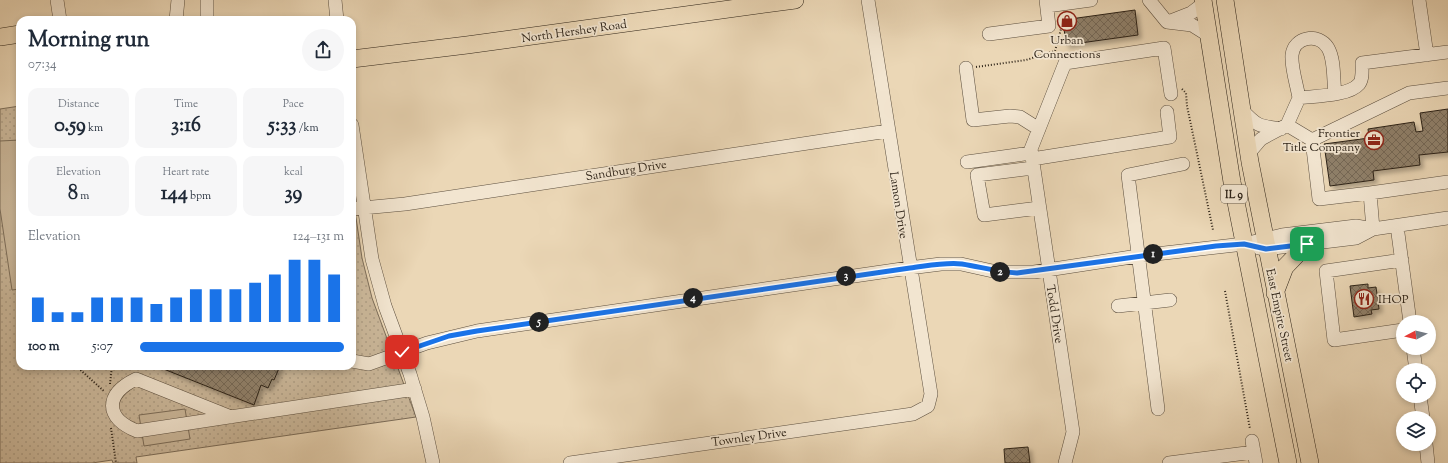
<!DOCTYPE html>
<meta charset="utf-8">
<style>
:root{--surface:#fff;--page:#f6f6f7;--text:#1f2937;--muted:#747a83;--accent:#1a73e8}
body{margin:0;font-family:"Sorts Mill Goudy",serif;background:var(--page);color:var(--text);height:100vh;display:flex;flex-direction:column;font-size:15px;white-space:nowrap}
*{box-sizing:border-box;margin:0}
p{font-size:13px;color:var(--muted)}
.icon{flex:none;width:22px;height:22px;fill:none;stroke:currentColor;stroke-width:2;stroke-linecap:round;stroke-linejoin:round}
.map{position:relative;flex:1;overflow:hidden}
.drawer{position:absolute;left:16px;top:16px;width:340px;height:354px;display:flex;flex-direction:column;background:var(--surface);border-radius:12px;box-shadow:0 2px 6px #0003}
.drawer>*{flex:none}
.needle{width:26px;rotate:263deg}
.controls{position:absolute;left:1396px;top:315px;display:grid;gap:8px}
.controls a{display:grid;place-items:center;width:40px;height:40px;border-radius:50%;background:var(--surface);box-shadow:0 2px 6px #0003;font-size:20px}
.pin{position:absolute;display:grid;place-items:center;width:34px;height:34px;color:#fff;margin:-17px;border-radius:8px;box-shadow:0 2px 6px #0006}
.km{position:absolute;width:20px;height:20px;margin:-10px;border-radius:50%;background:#222;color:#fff;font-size:11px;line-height:20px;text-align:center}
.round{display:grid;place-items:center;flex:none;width:42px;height:42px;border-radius:21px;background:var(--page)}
.head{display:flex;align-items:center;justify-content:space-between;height:68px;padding:0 12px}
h1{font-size:22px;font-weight:700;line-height:30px}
.stats{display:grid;grid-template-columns:repeat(3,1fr);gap:6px;height:68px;padding:4px 12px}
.stats div{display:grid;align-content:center;border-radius:10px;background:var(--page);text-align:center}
.stats b{font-size:20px;font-weight:700}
.stats small{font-size:11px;font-weight:400}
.stats p{font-size:11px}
.chart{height:112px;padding:8px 12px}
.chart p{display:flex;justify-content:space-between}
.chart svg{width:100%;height:72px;margin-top:4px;stroke:var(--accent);stroke-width:6}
ul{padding:0 12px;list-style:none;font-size:13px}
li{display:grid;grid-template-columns:64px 48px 1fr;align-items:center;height:30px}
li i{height:10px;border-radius:5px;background:var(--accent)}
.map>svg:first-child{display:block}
.park{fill:url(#park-dots);stroke:#7c6d59}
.garden{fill:#cbb89b;stroke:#7c6d59}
.building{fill:url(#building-cross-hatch);stroke:#2c2217;filter:url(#shadow)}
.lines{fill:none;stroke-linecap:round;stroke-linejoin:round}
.minor-casing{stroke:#5c4f3f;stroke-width:14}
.major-casing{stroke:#2c2217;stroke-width:18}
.path{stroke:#2c2217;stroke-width:2;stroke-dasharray:1 2;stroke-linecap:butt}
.minor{stroke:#f2e5d0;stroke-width:13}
.major{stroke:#ebd7b6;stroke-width:17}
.route-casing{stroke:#fff;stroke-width:8}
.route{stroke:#1a73e8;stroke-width:5}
.labels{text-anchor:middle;stroke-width:3.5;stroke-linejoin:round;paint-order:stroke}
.shield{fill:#f2e5d0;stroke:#675c4e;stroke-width:1}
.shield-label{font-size:11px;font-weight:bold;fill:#2c2217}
.street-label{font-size:12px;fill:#2c2217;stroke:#f2e5d0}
.poi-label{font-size:12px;fill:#2c2217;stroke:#f2e5d0}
</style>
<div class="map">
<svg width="1448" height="463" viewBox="0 0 1448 463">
<defs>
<pattern id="park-dots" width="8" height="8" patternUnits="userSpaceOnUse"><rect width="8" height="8" fill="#cbb89b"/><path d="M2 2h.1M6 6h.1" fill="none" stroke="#ae9e85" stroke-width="1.8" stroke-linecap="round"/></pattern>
<pattern id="building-cross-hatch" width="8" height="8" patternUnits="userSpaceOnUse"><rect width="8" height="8" fill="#8f806a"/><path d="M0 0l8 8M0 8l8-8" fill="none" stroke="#756856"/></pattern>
<filter id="shadow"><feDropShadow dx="3.5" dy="3.5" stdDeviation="2" flood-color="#0004"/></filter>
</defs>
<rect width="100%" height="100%" fill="#ebd7b6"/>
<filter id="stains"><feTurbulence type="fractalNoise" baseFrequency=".005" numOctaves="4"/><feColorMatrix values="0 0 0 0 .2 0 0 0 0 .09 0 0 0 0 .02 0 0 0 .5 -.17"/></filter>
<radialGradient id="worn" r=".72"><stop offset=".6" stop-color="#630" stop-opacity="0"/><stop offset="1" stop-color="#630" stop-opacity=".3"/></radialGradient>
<path class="park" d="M 20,106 L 20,366 L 352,366 L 352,191 L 362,258 L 372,298 L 416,417 L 136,457 L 137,463 L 113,463 L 112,460 L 92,463 L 0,463 L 0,109 Z"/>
<path class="garden" d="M 20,140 L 20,289 L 12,290 L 0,209 L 0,141 Z
M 185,409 L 190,439 L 144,446 L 139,415 Z"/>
<path class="building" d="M 1135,10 L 1138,35 L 1066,45 L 1063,20 Z
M 1448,109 L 1448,152 L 1419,155 L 1420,165 L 1373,171 L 1374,180 L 1330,186 L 1324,144 L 1369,138 L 1368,129 L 1414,122 L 1416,132 L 1423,131 L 1420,113 Z
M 1368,284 L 1368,288 L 1376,287 L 1379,309 L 1371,310 L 1372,314 L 1354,317 L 1350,286 Z
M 156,366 L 280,366 L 274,380 L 272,379 L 268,388 L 261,385 L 254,405 Z
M 1028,447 L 1030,463 L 1005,463 L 1004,449 Z"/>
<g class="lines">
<defs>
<path id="minor" d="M 57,0 L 60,20
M 335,0 L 337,20
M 1149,0 L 1167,22 L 1192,25 L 1208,35
M 1419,0 L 1427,55
M 1047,6 L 1091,0
M 176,20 L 178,0
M 207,20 L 207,0
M 1168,22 L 1191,13 L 1203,4
M 989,34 L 1049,26 L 1046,0
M 966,68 L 973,120 L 1010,116 L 1020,117 L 1039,129
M 1299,98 C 1297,85 1291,68 1292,55 C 1294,37 1318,32 1328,48 C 1335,60 1333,80 1335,93
M 1241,109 C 1257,126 1258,126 1281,129
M 352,125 L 372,259 L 385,306 L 410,374 L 423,417 L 433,463
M 1287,125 L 1299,98 C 1314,96 1349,96 1359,84 C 1363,79 1362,70 1362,63 L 1448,52
M 1312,140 L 1319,199 L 1370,193 L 1373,229
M 1249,153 L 1261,139 L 1287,125 L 1312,140 L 1409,93 L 1448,88
M 1032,159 L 1170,137 L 1167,112
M 967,162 L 1031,153
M 1033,168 L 977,175 L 984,215 L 1039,208
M 1370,193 L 1448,182
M 352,209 L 405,204 L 888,131
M 1397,226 L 1410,322
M 1259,248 L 1266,249 L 1356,238 L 1373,229
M 1402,260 L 1326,271 L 1334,340 L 1403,330
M 1118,306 L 1170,300
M 1413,348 L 1416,370
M 352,361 L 369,364 L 427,343 L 477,331 L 909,268 L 941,264 L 961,264 L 997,272 L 1034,272 L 1138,256 L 1244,244 L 1282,235 L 1356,226 L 1373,229 L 1448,218
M 1420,396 L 1423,418
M 1158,409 L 1128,175 L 1183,164
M 231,417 L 136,379 C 105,394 104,418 137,431 L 415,389
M 1252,441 L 1256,463
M 1426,444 L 1428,463
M 570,463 L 913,414 L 928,406 L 931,394 L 868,0
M 1065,463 L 1073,432 L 1031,149 L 1065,63 L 1164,48 L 1171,94
M 1169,463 L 1254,452"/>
<path id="major" d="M 1203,0 L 1232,182 L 1288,463
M 1225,0 L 1250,162 L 1310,463
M 0,37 L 20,34
M 352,59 L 467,45 L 795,0
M 1275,293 L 1285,267 L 1307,244"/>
</defs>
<use href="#minor" class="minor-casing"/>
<use href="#major" class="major-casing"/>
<path class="path" d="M 976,67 L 1026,60 L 1055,51 L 1061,29
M 1182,89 L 1186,93 L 1187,106 L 1213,230
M 1225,291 L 1250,429
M 76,366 L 105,392
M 110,384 L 112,366
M 111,428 L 116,463"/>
<use href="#minor" class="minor"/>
<use href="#major" class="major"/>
</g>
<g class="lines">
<defs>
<path id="route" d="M 402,352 L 449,336 L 477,331 L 910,268 C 927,266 945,262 962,264 C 981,267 998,272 1017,273 L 1216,246 L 1244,244 L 1266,249 L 1307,244"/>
</defs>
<use href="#route" class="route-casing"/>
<use href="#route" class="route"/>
</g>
<defs>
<symbol id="shop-ring" viewBox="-11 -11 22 22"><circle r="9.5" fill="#f2e5d0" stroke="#8f2418" stroke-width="1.5"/><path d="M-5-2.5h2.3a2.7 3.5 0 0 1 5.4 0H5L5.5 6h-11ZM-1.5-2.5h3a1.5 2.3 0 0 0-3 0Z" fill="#8f2418"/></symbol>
<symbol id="office-ring" viewBox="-11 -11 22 22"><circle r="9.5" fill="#f2e5d0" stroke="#8f2418" stroke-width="1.5"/><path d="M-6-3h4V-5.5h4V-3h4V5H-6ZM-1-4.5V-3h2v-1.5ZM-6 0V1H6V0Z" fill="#8f2418"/></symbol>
<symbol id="restaurant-ring" viewBox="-11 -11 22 22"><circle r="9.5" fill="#f2e5d0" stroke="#8f2418" stroke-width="1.5"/><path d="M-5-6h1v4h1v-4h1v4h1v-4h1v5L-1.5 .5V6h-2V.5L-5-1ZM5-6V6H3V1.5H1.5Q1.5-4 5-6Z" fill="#8f2418"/></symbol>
</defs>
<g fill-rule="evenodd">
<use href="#shop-ring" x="1056" y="10" width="22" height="22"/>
<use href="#office-ring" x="1363" y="129" width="22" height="22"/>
<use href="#restaurant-ring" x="1353" y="288" width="22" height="22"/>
</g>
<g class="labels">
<rect class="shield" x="1221" y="185" width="26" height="18" rx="3"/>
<g class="shield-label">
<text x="1234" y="198">IL 9</text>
</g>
<g class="street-label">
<text transform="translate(574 31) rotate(-8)" y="4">North Hershey Road</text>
<text transform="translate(626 170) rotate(-9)" y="4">Sandburg Drive</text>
<text transform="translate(899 205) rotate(81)" y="4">Lamon Drive</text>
<text transform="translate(1055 314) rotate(81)" y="4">Todd Drive</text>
<text transform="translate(1280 315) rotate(78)" y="4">East Empire Street</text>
<text transform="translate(749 437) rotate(-8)" y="4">Townley Drive</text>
</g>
<g class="poi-label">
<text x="1067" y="44">Urban<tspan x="1067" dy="14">Connections</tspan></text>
<text x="1360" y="137" text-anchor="end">Frontier<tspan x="1360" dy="14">Title Company</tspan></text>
<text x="1378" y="303" text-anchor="start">IHOP</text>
</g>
</g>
<rect width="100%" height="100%" filter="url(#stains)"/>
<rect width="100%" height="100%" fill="url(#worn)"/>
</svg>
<div class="controls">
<a><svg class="needle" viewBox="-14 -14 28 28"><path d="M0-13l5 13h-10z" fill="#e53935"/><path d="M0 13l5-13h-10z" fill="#747a83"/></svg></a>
<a><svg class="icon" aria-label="locate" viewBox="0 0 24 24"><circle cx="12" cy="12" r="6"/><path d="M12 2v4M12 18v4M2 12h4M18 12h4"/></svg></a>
<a><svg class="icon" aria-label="layers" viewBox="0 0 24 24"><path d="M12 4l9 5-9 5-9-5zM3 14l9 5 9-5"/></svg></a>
</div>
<div class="pin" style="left:1307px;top:244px;background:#1e9e55"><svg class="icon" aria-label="arrive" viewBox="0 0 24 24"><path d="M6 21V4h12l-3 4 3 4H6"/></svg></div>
<div class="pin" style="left:402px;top:352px;background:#d93025"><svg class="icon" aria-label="check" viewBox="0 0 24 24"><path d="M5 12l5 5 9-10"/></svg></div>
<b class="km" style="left:1153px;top:254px">1</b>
<b class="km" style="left:1000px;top:272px">2</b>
<b class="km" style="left:846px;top:276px">3</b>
<b class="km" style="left:693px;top:298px">4</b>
<b class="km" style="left:539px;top:322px">5</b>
<section class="drawer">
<div class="head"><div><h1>Morning run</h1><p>07:34</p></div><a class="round"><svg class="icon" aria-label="share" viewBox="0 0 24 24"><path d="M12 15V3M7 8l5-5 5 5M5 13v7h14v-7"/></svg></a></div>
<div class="stats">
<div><p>Distance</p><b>0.59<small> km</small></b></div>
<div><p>Time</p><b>3:16</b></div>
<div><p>Pace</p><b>5:33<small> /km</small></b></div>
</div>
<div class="stats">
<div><p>Elevation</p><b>8<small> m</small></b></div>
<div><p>Heart rate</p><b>144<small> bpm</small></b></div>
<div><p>kcal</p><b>39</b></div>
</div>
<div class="chart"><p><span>Elevation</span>124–131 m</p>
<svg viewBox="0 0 160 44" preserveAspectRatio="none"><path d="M5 44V29M15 44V38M25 44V38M35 44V29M45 44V29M55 44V29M65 44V33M75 44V29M85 44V24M95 44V24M105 44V24M115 44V20M125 44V15M135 44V6M145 44V6M155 44V15"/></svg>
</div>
<ul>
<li><b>100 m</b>5:07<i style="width:100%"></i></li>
</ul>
</section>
</div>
